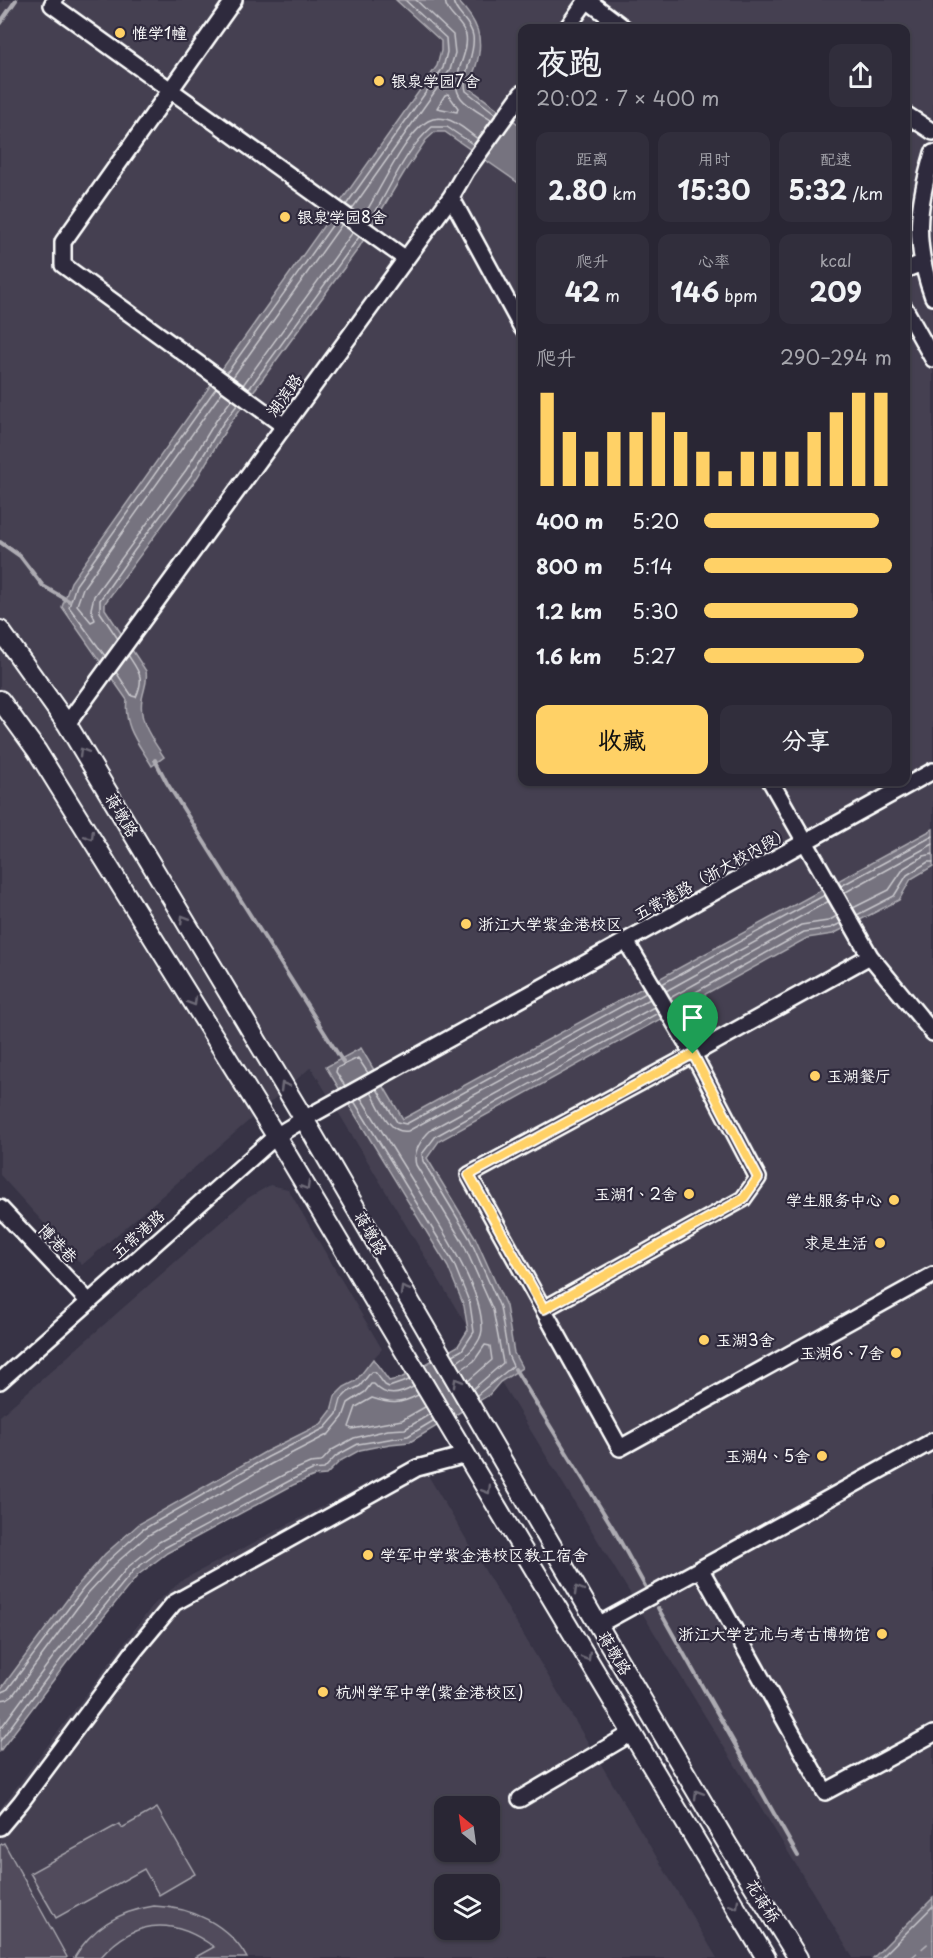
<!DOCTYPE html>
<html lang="zh">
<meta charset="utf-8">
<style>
:root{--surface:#292634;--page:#312e3c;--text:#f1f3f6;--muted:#a5a5ac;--line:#45434f;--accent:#ffd166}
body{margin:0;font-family:"Playpen Sans","LXGW WenKai TC",sans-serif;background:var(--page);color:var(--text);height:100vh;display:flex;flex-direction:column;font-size:22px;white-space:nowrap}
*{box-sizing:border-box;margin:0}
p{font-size:20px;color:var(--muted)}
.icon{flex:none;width:33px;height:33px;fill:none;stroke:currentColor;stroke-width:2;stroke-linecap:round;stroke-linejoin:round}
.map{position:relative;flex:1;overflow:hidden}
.panel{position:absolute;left:518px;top:24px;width:392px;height:762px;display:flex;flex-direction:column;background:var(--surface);border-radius:12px;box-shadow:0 2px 4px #0004,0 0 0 2px var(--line)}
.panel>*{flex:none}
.needle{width:39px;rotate:331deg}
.fabs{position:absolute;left:434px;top:1796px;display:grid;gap:12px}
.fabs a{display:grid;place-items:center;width:66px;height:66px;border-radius:12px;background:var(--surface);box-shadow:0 2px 4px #0004,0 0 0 2px var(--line);font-size:30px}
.pin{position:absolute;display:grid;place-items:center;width:51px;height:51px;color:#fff;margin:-62px -26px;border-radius:50% 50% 50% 0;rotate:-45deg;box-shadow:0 0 6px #0007}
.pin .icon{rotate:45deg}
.round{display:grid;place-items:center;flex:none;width:63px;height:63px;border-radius:12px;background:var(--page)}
.headline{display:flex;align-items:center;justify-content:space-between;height:102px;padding:0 18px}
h1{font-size:33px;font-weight:700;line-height:45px}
.metrics{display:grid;grid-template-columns:repeat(3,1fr);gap:9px;height:102px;padding:6px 18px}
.metrics div{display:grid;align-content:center;border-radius:12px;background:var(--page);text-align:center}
.metrics b{font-size:26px;font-weight:700}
.metrics small{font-size:16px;font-weight:400}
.metrics p{font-size:16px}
.chart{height:168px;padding:12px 18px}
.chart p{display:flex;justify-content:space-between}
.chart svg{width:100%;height:108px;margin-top:6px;stroke:var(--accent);stroke-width:6}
.button{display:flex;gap:12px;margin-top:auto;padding:12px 18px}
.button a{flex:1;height:69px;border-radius:12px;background:var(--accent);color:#111;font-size:24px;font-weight:700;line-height:69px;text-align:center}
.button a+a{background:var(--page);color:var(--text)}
ul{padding:0 18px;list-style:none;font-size:20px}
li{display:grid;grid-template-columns:96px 72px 1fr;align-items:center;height:45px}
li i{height:15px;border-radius:8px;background:var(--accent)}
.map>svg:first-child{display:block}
.built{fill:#444051;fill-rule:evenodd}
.green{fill:#514c5c;stroke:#a8a6ae;stroke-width:1.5}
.water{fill:#76737f;stroke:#adabb2;stroke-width:1.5}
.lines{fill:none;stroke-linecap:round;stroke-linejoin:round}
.shore{stroke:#c8c7cc;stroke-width:1.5}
.stream{stroke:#adabb2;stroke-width:4}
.ferry{stroke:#b4b2b9;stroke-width:1.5;stroke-dasharray:8 6;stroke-linecap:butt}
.minor-casing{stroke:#fff;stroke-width:20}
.major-casing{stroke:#fff;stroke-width:22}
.minor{stroke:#2f2a3d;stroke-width:15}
.major{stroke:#2f2a3d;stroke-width:18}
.oneway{stroke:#6d6a77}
.route-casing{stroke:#fff;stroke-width:12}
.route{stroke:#ffd166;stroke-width:8}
.poi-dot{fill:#ffd166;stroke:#2f2a3d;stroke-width:2}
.labels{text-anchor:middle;stroke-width:4.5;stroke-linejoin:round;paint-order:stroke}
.poi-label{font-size:16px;fill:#fff;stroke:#2f2a3d;text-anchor:start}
.street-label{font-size:16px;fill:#fff;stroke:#2f2a3d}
</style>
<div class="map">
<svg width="933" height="1958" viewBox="0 0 933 1958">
<rect width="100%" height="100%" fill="#373345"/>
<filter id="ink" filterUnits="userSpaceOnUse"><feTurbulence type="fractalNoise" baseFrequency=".0167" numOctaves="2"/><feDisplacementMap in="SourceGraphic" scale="12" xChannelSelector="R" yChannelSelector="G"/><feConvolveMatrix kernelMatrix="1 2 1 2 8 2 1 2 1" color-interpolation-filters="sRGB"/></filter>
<g filter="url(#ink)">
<path class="built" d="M 3,0 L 933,0 L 933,1898 L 873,1958 L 853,1958 L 460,1315 L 311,1067 L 82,1265 L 0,1175 L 0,4 ZM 522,28 L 904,28 L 904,782 L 522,782 Z
M 270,1185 L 288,1189 L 382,1349 L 373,1359 L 370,1390 L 321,1424 L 265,1452 L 139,1524 L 105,1554 L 78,1585 L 0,1690 L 0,1416 L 248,1198 Z
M 417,1457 L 717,1958 L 0,1958 L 0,1809 L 153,1605 L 184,1579 ZM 444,1806 L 489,1806 L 489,1851 L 444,1851 ZM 444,1884 L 489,1884 L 489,1929 L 444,1929 Z"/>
<path class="green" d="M 157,1808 L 195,1874 L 159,1895 L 144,1869 L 56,1918 L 30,1873 L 119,1824 L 122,1828 Z
M 4,1843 L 67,1957 L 66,1958 L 0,1958 L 0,1845 Z
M 154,1906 C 192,1907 228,1924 247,1958 L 194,1958 L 214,1947 C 172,1916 134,1919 100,1958 L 74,1958 C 92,1927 120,1911 154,1906 Z"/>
<path class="water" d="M 396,0 L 457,0 C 477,21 485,37 476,66 C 473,75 469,81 472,90 L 522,127 L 522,182 L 520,184 L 445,132 L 435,132 L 426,140 L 405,171 L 358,249 L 228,426 L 197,478 L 105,603 L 105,609 L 146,671 C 148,682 144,688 142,699 C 138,722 153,740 164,757 L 152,766 C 139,744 123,727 127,700 L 62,607 L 71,582 L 437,66 L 441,51 L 441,41 Z
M 933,829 L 933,866 L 911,879 L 899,900 L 833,934 L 807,938 L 439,1141 L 427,1158 L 475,1237 L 506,1306 L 514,1353 L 522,1368 L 500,1382 L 489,1395 L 410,1442 L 390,1444 L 360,1450 L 340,1461 L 326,1475 L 314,1476 L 293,1485 L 167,1553 L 138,1575 L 67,1662 L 0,1751 L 0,1690 L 78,1585 L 105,1554 L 139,1524 L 265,1452 L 321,1424 L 331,1411 L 335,1396 L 344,1387 L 356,1381 L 373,1359 L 389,1381 L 401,1378 L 458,1346 L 468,1330 L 464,1306 L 448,1267 L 326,1067 L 361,1048 L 403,1119 Z
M 933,1898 L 933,1958 L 873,1958 Z"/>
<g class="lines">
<path class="shore" d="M 445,0 C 446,15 462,21 466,35 C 470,56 447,80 461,98 C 468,107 482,114 491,120
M 453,0 C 454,13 471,21 473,36 C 476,55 461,73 466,91 L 496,114
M 448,94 L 458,108 L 457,112 L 437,108 L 445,95 Z
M 346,205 L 443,68 L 447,52 L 446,38 L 405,0
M 352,209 L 450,70 L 455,53 L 453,35 L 416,0
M 363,217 C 379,193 404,135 428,121 C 433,118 441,118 446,119 C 457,121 469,133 478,139
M 369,222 C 390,190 403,152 432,127 L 447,127 L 474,145
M 227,373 L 336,220
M 233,377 L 342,224
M 243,385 L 353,232
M 249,389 L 359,237
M 222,392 L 83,588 L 77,605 L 91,622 L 95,620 L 91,609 L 94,596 L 186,470 L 217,419 L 232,399
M 118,639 L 100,612 L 100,600 L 134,551 L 192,474 L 223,423 L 238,404
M 105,656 L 69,607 L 76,585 L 216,388
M 116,672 L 132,696 L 136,697 C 145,677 139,672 128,655
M 841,886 L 933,836
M 844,893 L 933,844
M 853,908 L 889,890 L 904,868 L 924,856 L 933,854
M 857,915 L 894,896 L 907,875 L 928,862 L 933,862
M 662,984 L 825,895
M 666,991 L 829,901
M 670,998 L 801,925 L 828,921 L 837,916
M 674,1004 L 804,932 L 831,928 L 841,923
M 345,1086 L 336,1072 L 337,1068 L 358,1058 L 368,1073
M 377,1089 L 397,1122 L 406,1124 L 646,993
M 371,1092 C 379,1106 389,1135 408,1131 L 650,999
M 361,1098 C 383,1133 405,1168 427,1204 C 446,1237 483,1291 482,1330 C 481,1343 467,1356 457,1362
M 354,1101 L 454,1264 L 470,1304 L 474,1332 L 462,1350 L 453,1355
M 462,1369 L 474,1361 L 485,1345 L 490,1346 L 492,1360 L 468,1381
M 473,1389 L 503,1363 L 493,1310 L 463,1243 L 416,1165 C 412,1152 422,1138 432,1129 L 654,1007
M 418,1395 C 399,1405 391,1404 372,1398 L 356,1407 L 349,1427 L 352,1429 L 402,1420 L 425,1407
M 477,1395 L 513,1366 L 508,1355 L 500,1307 L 470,1239 L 423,1161 L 422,1154 L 436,1136 L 658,1013
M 0,1693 L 7,1690 L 83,1589 L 110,1559 L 142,1530 L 268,1457 L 325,1428 L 337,1414 L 341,1399 L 348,1392 L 360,1386 L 371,1372 L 375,1372 L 385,1385 L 389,1387 L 409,1380
M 0,1700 L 7,1699 L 13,1695 L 88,1593 L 115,1564 L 147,1536 L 271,1464 L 329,1434 L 343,1417 L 348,1403 L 365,1392 L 371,1384 L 374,1384 C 386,1398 399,1395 413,1387
M 0,1729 L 56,1653 L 128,1567 L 159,1542 L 287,1473 L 310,1463 L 321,1462 L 332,1450 L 354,1438 L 388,1430 L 405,1429 L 430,1414
M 0,1741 L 62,1658 L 134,1570 L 164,1548 L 291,1480 L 312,1470 L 324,1469 L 336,1456 L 358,1444 L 408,1436 L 433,1421
M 881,1958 L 933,1906"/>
<path class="stream" d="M 0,23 L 16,0
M 0,542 L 20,556 L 43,586 L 69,601
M 155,760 L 167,783 L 343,1062
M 515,1369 L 613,1528 L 645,1586
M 658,1608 L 798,1856"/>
<path class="ferry" d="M 911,1958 L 933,1939"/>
<defs>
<path id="minor" d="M 55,0 L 52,5 L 406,259
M 234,0 L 63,242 L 63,265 L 284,426
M 587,0 L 624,28
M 567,28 L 587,0
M 904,113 L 933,132
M 933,153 C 917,207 913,243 933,297
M 451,197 L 522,328
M 904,270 L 922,263
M 904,307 L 933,359
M 67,724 L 451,197 L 466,171 L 522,93
M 771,782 L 870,956 L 933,1033
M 870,956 L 693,1054 L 469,1175 L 620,1448 L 933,1275
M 0,1208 L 89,1302
M 544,1309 L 743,1199 L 758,1178 L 693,1054 L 626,941
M 0,1381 L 276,1136 L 304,1119 L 933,771
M 701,1570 L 825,1792 L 933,1734
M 598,1625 L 933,1441
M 520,1799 L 632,1733
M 0,1827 L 21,1802 L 134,1651 L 174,1603 L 417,1468 L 466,1455"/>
<path id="major" d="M 0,630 L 67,724 L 304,1119 L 598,1625 L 728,1845 L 798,1958
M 0,700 L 37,751 L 276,1136 L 766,1958"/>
</defs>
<use href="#minor" class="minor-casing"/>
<use href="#major" class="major-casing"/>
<use href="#minor" class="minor"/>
<use href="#major" class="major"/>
</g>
<defs><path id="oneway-chevron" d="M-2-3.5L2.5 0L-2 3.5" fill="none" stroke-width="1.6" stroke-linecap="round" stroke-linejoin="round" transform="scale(1.5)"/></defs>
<g class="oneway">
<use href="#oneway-chevron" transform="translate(83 752) rotate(-121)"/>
<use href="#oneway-chevron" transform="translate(90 836) rotate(58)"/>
<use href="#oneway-chevron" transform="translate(184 919) rotate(-121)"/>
<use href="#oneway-chevron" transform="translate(193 1002) rotate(58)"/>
<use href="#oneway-chevron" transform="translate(284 1086) rotate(-121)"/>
<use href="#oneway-chevron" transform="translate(306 1186) rotate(59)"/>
<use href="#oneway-chevron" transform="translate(404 1290) rotate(-120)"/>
<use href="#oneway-chevron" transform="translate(457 1382) rotate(-120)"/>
<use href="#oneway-chevron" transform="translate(487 1490) rotate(59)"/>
<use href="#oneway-chevron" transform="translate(578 1590) rotate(-120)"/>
<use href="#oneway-chevron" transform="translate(587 1657) rotate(59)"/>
<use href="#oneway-chevron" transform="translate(698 1794) rotate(-121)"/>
<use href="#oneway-chevron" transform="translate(735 1905) rotate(59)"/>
</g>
</g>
<g class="lines" filter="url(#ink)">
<defs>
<path id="route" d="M 693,1054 L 758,1178 L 743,1199 L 544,1309 L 469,1175 Z"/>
</defs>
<use href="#route" class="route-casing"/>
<use href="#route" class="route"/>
</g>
<g class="poi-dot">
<circle cx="120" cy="33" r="6"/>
<circle cx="379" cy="81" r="6"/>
<circle cx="285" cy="217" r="6"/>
<circle cx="466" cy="924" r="6"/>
<circle cx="815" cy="1076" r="6"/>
<circle cx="689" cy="1194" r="6"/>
<circle cx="894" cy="1200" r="6"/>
<circle cx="880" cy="1243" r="6"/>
<circle cx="704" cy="1340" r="6"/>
<circle cx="896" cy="1353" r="6"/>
<circle cx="822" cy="1456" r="6"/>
<circle cx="368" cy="1555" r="6"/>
<circle cx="882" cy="1634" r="6"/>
<circle cx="323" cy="1692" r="6"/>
</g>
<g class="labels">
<g class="poi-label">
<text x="132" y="39">惟学1幢</text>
<text x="391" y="87">银泉学园7舍</text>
<text x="297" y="223">银泉学园8舍</text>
<text x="478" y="930">浙江大学紫金港校区</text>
<text x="827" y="1082">玉湖餐厅</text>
<text x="677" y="1200" text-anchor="end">玉湖1、2舍</text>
<text x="882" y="1206" text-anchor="end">学生服务中心</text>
<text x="868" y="1249" text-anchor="end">求是生活</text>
<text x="716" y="1346">玉湖3舍</text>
<text x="884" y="1359" text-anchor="end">玉湖6、7舍</text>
<text x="810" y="1462" text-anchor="end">玉湖4、5舍</text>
<text x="380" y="1561">学军中学紫金港校区教工宿舍</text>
<text x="870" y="1640" text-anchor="end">浙江大学艺术与考古博物馆</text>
<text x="335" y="1698">杭州学军中学(紫金港校区)</text>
</g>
<g class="street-label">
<text transform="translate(284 395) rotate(-54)" y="6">湖滨路</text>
<text transform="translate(122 815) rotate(59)" y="6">蒋墩路</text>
<text transform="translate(712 873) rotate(-29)" y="6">五常港路（浙大校内段）</text>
<text transform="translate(371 1233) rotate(60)" y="6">蒋墩路</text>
<text transform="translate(138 1234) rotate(-42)" y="6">五常港路</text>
<text transform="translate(58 1243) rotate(46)" y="6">博港巷</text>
<text transform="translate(615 1653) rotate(59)" y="6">蒋墩路</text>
<text transform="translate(763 1901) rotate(58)" y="6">花蒋桥</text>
</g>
</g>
</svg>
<div class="fabs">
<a><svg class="needle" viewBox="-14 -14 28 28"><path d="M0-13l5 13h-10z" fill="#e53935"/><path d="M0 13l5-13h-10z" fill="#a5a5ac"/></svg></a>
<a><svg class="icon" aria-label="layers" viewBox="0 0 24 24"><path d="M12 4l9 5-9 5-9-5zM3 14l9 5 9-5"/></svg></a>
</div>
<div class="pin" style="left:693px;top:1054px;background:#1e9e55"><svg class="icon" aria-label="arrive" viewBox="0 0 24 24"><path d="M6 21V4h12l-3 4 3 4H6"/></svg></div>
<section class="panel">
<div class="headline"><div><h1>夜跑</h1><p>20:02 · 7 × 400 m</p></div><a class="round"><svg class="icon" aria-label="share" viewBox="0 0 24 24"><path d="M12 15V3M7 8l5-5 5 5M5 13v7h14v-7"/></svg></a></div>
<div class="metrics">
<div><p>距离</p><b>2.80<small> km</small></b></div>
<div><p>用时</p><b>15:30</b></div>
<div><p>配速</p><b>5:32<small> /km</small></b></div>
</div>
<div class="metrics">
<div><p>爬升</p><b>42<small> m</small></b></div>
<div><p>心率</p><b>146<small> bpm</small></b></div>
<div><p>kcal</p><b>209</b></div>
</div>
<div class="chart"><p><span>爬升</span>290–294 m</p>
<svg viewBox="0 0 160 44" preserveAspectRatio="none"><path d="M5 44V6M15 44V22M25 44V30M35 44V22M45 44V22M55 44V14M65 44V22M75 44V30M85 44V38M95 44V30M105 44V30M115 44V30M125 44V22M135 44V14M145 44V6M155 44V6"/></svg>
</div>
<ul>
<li><b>400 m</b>5:20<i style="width:93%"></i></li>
<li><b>800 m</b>5:14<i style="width:100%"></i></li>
<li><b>1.2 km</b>5:30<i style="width:82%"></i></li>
<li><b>1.6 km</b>5:27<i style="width:85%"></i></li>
</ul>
<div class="button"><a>收藏</a><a>分享</a></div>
</section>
</div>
